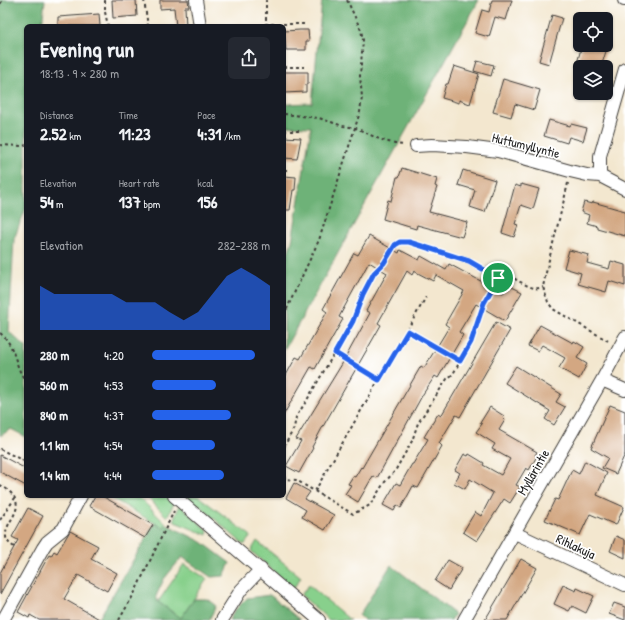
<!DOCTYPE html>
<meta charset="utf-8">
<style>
:root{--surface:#171b24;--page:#242831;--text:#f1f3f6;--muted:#9ea1a6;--accent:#2563eb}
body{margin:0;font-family:"Patrick Hand",sans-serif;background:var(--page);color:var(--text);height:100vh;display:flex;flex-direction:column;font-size:15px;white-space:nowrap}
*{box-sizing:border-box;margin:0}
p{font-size:13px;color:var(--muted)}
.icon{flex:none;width:22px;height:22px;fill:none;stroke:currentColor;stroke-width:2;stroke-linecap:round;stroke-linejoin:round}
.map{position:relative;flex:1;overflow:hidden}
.panel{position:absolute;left:24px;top:24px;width:262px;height:474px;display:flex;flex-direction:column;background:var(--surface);border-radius:6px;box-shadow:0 1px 3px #0004}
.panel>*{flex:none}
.controls{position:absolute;left:573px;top:12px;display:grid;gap:8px}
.controls a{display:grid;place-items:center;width:40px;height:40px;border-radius:6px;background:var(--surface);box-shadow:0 1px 3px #0004;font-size:20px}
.pin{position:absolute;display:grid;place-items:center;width:34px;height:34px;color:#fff;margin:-17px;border:2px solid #fff;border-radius:50%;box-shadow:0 1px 4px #0007}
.round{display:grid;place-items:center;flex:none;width:42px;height:42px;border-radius:6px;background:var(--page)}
.overview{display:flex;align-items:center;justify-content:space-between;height:68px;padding:0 16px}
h1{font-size:22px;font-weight:800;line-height:30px}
.stats{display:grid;grid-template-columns:repeat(3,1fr);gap:6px;height:68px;padding:4px 16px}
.stats div{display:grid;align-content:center}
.stats b{font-size:17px;font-weight:800}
.stats small{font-size:11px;font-weight:400}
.stats p{font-size:11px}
.chart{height:112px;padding:8px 16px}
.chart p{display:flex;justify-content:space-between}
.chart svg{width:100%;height:72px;margin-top:4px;fill:var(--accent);opacity:.7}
ul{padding:0 16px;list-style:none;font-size:13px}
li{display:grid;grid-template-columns:64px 48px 1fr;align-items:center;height:30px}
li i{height:10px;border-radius:5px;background:var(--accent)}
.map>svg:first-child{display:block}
.green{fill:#88d08c;stroke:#527654}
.forest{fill:#6eb278;stroke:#45674a}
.building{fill:#d3a782}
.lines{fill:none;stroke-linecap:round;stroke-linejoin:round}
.minor-casing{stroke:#3c3a37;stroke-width:14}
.path{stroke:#3c3a37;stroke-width:2;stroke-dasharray:3 3;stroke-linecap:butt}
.minor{stroke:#fff;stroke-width:12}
.route-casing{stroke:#fff;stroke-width:8}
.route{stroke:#2563eb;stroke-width:5}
.labels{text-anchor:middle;stroke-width:3.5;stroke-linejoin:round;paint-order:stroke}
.street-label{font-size:13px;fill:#1c1c1c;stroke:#fff}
</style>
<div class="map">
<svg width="625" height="620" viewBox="0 0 625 620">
<rect width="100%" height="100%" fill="#fff"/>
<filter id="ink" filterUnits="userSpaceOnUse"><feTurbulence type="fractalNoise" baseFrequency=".025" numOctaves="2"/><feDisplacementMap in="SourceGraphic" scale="8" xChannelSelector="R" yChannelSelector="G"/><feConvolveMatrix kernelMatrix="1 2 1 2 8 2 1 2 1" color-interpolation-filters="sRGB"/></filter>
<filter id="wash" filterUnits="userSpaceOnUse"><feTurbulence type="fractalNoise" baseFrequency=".012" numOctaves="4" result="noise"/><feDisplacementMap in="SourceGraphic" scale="16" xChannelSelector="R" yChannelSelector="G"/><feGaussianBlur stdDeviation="0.9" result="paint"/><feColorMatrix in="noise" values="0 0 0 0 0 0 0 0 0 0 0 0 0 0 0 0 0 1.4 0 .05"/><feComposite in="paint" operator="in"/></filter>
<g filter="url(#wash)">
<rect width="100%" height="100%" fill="#f3e7cf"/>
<path class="green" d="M 108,496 L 138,496 L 166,524 L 163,528 Z
M 146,496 L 169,496 L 175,501 L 167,517 Z
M 188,496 L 198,496 L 251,536 L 244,545 L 201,507 C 196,504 190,502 186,499 Z
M 180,505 L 208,531 L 207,535 L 175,522 L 174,518 Z
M 257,541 L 301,577 L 293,589 L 251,551 Z
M 184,564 L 207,579 L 181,618 L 158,602 Z
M 309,585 L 350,620 L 329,620 L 301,595 Z"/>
<path class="forest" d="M 0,0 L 45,0 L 42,26 L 26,26 L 26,208 L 14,239 L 9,332 L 26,347 L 26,437 L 11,429 L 0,436 Z
M 322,0 L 479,0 L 284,350 L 284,264 L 292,241 L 311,127 L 284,126 L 284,104 L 312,103 Z
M 155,523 L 163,528 L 166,524 L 202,542 L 230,563 L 224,576 L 211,577 L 182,557 L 164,579 L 156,596 L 158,602 L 181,618 L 194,599 L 207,599 L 216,606 L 209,620 L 98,620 Z
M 391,565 L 455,614 L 451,620 L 364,620 L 359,615 Z
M 270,595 L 300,620 L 229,620 L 234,611 L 247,598 Z"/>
<g id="blocks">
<path class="building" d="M 112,0 L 136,0 L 137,16 L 113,18 Z
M 160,0 L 188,0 L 189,7 L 185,7 L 186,26 L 176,26 L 174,8 L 160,9 Z
M 492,0 L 512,0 L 506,20 L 495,17 L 489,37 L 475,33 L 482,10 L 489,12 Z
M 99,14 L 100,26 L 58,26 L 58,17 Z
M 552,15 L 562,18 L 549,64 L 539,61 Z
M 300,30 L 308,30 L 309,41 L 306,41 L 306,50 L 286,50 L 284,31 Z
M 582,45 L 608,45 L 601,67 L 576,67 Z
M 477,61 L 494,65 L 491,76 L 474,71 Z
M 454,66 L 479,74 L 470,104 L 459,100 L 459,103 L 442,98 L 446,84 L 448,84 Z
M 284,72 L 308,72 L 308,84 L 306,84 L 306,92 L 284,93 Z
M 503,79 L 540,90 L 534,110 L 515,104 L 511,117 L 493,112 Z
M 549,120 L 570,126 L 571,124 L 587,128 L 583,141 L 569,137 L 567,143 L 544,136 Z
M 284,137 L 301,138 L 297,159 L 284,158 Z
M 402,168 L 437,179 L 435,186 L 437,187 L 429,212 L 467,222 L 462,237 L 417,225 L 416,229 L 383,219 L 388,200 L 391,201 L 397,177 L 399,177 Z
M 463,170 L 495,180 L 485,212 L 470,207 L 475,190 L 458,185 Z
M 284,176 L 296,177 L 295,190 L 293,190 L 290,210 L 284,210 Z
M 521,184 L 539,189 L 533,209 L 521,205 L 515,224 L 518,225 L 514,237 L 502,233 L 515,185 L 521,187 Z
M 584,202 L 592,204 L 593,202 L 625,211 L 625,236 L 597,228 L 597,226 L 587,223 L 589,215 L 581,212 Z
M 369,236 L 399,253 L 400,250 L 419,260 L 421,256 L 446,270 L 449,264 L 503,293 L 508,285 L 522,292 L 505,321 L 476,304 L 459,332 L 463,335 L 438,378 L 435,376 L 423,394 L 377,478 L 373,476 L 358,502 L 345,494 L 351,485 L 348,484 L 353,476 L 355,477 L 361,467 L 362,468 L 421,366 L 424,368 L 449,327 L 445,324 L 464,291 L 436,275 L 433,281 L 414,271 L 412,275 L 407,271 L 378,323 L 381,325 L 321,430 L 312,447 L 313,448 L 299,473 L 286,466 L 301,441 L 296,439 L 342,364 L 370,313 L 366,311 L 387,273 L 369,262 L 339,317 L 343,319 L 326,349 L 315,369 L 311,367 L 284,414 L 284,379 L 296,357 L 300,359 L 327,312 L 323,309 L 354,253 L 358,255 Z
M 569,250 L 589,255 L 587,263 L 609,269 L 611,261 L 625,265 L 625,286 L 609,281 L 606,292 L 578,284 L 581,273 L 564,268 Z
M 496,322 L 510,330 L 460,417 L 456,415 L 439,443 L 442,446 L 418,488 L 413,486 L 401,508 L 397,505 L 394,511 L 383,505 L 396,483 L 400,485 L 412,464 L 413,464 L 428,439 L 424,437 L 438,414 L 441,416 Z
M 540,325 L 573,343 L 574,341 L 584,347 L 577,358 L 587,364 L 579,379 L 559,368 L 565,358 L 542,345 L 538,351 L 528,346 Z
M 516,366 L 561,394 L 556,402 L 565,407 L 554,425 L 545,419 L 550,411 L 505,383 Z
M 610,405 L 625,411 L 625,454 L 616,474 L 602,468 L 608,458 L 591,448 Z
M 490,407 L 504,416 L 503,418 L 505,420 L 499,430 L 537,452 L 535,455 L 537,456 L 529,470 L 526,468 L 516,485 L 520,487 L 510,503 L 504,499 L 477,541 L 463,532 L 475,512 L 481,516 L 493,493 L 470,479 L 465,489 L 454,483 L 460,473 L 455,470 L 464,454 L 468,456 L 469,454 L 484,463 L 483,465 L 501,475 L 510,459 L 492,449 L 495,444 L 476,432 L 482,424 L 480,423 Z
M 0,455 L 26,469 L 26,486 L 0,472 Z
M 585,461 L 607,473 L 597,495 L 624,507 L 616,525 L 590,514 L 580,535 L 545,520 L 555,499 L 558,500 L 572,470 L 579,474 Z
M 294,483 L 310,492 L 305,499 L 334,515 L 325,530 L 302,517 L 306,510 L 286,498 Z
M 95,496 L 102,496 L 153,525 L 145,538 L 89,506 Z
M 28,508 L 43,516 L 0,594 L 0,573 L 18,540 L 12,537 Z
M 70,531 L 98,546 L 91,559 L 117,573 L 107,591 L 78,575 L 64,599 L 101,620 L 39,620 L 30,615 L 29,618 L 18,612 L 49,555 L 51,556 L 54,551 L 57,553 Z
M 616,536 L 625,540 L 625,558 L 610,551 Z
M 521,559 L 537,568 L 507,620 L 485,620 Z
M 448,560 L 462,568 L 449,590 L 435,581 Z
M 563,585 L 576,591 L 577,588 L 594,596 L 586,613 L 572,606 L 569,611 L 554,604 Z
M 614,603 L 625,607 L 625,620 L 609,614 Z"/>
</g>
</g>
<g filter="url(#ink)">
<use href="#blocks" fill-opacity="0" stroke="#3c3a37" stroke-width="1"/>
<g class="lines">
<defs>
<path id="minor" d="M 196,0 L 200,26
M 624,0 L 625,0
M 416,146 L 432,145 L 467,147 L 498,151 L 570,171 L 587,175 L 600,176 L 625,189
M 600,176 L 600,156 L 625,69
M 602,380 L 625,390
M 174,496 L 319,620
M 515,533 L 625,585
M 3,620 L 43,548 L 47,542 L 63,529 L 81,496
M 222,620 L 241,590 L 261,569
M 464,620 L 602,380 L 625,337"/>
</defs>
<use href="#minor" class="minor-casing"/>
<path class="path" d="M 105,0 L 105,12 L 108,26
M 144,0 L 148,26
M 0,4 L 3,0
M 265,24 L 306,24
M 266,26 L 266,0
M 284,67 L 304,67
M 284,114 L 319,118 L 343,126 L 356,128 L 379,139 L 395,144 L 405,145
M 284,131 L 300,131
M 0,145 L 23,146 L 26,145
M 284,170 L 287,170
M 568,183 C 560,218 550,252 543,287 L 548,302 L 553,309 L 610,342
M 284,315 L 319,240 L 360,112 L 362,97 L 360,76 L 363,40 L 361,30 L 347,0
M 408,331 L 460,361
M 0,333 C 16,345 14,367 26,381
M 335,353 L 379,380
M 284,447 L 294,428 L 296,417 L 307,400 L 353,321 L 363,294 L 374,273 L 384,263 L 395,245 L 400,242 L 409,243 L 469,261 L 498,278 C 511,272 521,285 534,288 C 536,289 540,288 543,287
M 0,449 L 26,462
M 284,476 L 285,479 L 296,480 L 353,514 L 370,505 L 384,483 L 395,471 L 412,441 L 418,423 L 447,379 L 453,374 L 471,342 L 484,303 L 498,278
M 0,485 C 4,487 7,489 10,492 C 28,510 4,520 6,537 C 7,542 10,544 14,547
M 315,491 L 426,297
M 0,520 L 15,498
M 119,620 L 134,594 L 174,511"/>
<use href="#minor" class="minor"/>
</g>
</g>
<g class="lines" filter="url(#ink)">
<defs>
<path id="route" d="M 400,242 L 409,242 L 469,261 L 498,278 L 484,303 L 471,342 L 460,361 L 408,331 L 379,380 L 335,353 L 353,321 L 363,294 L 374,273 L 384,263 L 395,245 Z"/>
</defs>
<use href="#route" class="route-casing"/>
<use href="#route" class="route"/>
</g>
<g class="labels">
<g class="street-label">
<text transform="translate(526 145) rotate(14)" y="5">Huttumyllyntie</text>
<text transform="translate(533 472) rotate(-60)" y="5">Myllärintie</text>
<text transform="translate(576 546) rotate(25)" y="5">Rihlakuja</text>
</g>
</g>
</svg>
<div class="controls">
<a><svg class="icon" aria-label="locate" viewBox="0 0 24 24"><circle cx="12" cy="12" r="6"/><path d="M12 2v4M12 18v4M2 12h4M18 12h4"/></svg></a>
<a><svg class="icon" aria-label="layers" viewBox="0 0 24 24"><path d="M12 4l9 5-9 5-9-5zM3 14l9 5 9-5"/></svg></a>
</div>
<div class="pin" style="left:498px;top:278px;background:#1e9e55"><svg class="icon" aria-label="arrive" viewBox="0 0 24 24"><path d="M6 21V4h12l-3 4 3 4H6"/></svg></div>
<section class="panel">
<div class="overview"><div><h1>Evening run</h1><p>18:13 · 9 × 280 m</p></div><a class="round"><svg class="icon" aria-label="share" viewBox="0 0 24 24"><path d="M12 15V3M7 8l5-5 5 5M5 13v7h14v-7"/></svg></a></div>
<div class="stats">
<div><p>Distance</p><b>2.52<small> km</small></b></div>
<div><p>Time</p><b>11:23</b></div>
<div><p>Pace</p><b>4:31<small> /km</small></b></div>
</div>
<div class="stats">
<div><p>Elevation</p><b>54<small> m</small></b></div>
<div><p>Heart rate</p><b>137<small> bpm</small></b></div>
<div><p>kcal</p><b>156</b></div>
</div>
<div class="chart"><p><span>Elevation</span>282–288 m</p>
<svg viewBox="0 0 160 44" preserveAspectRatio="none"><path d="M0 44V17L10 22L20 22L30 22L40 22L50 22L60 27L70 27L80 27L90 33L100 38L110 33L120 22L130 11L140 6L150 11L160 17V44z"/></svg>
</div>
<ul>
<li><b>280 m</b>4:20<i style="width:87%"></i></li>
<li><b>560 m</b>4:53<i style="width:54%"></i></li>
<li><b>840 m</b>4:37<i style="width:67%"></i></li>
<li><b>1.1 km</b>4:54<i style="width:53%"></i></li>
<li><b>1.4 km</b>4:44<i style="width:61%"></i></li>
</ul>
</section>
</div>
